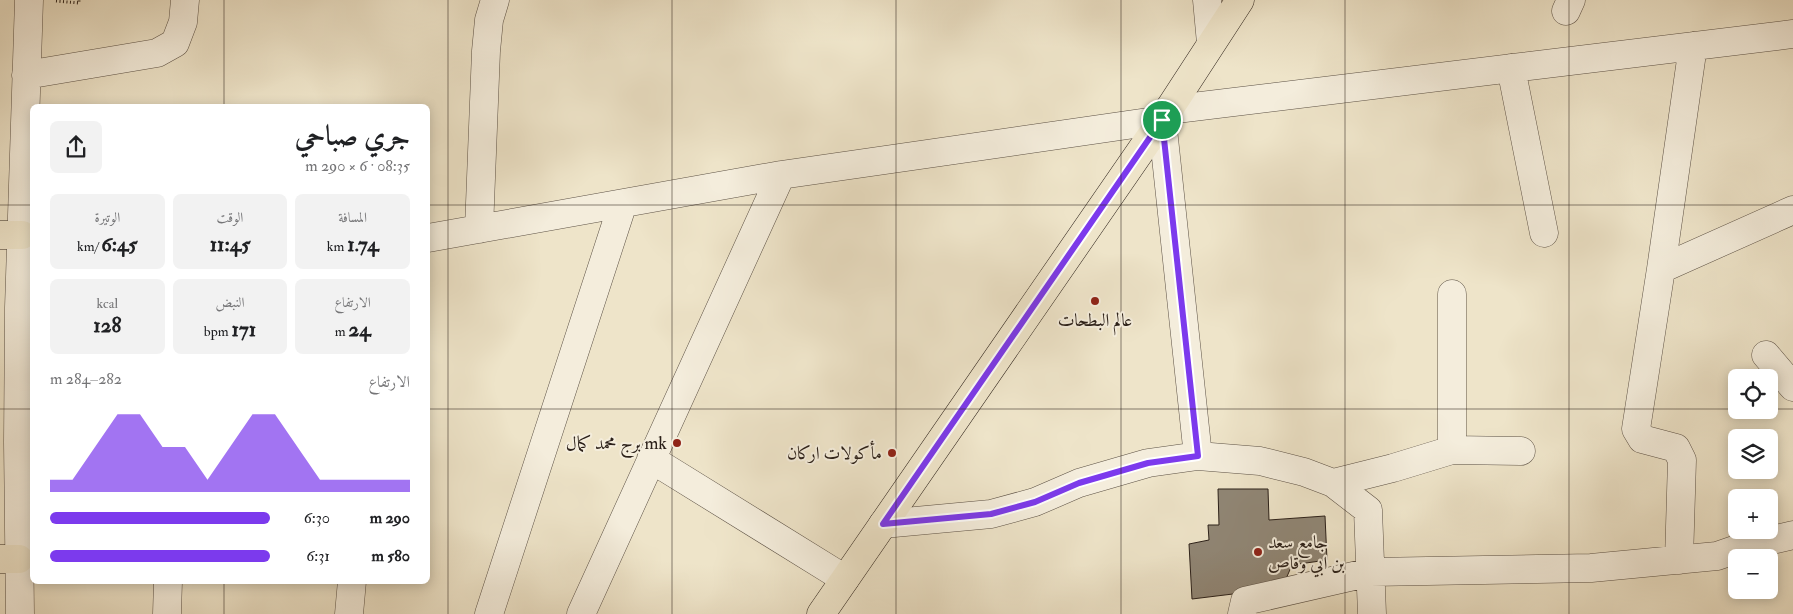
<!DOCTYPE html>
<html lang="ar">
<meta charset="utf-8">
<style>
:root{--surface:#fff;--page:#f2f2f2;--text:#202124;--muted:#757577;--accent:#7c3aed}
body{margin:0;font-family:"IM FELL Double Pica",Amiri,serif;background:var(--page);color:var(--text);direction:rtl;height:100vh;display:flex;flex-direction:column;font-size:19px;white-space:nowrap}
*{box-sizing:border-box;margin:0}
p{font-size:16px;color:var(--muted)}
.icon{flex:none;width:28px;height:28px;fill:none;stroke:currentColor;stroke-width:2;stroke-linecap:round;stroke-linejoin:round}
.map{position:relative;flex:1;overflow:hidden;direction:ltr}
.details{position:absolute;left:30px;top:104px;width:400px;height:480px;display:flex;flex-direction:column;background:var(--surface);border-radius:8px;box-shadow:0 2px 12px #0003;direction:rtl}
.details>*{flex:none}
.fabs{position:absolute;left:1728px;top:369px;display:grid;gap:10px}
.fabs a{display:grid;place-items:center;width:50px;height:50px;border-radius:8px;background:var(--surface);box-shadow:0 2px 12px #0003;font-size:25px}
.pin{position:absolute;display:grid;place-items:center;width:42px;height:42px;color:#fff;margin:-21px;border:2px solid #fff;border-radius:50%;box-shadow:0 1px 5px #0007}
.round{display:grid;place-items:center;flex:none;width:52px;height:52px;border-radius:8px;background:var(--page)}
.summary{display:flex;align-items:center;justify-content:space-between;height:85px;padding:0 20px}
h1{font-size:28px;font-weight:700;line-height:38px}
.stats{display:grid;grid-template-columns:repeat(3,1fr);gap:8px;height:85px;padding:5px 20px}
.stats div{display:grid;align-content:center;border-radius:8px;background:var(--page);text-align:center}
.stats b{font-size:21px;font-weight:700}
.stats small{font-size:14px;font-weight:400}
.stats p{font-size:14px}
.chart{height:140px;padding:10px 20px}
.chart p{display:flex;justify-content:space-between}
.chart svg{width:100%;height:90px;margin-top:5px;fill:var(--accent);opacity:.7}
ul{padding:0 20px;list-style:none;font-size:16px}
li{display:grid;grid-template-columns:80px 60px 1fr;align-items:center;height:38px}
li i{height:12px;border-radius:6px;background:var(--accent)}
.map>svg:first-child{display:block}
.building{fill:#908675;stroke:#2b2019}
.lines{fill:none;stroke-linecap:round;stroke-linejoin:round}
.minor-casing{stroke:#5c5145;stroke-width:29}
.major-casing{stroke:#2b2019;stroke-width:29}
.highway-casing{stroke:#2b2019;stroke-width:29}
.path{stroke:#2b2019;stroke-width:3;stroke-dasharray:1 2.5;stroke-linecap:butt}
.minor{stroke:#f4eddc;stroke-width:28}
.major{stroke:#eee4c9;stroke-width:28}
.highway{stroke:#eee4c9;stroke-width:28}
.route-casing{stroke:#fff;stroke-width:10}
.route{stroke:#7c3aed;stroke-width:6}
.grid{fill:none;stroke:#2b2019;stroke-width:1;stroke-opacity:0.55}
.poi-dot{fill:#8f2418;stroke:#f4eddc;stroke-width:2}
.labels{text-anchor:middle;stroke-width:4;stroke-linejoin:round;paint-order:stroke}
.poi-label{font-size:18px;fill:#2b2019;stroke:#f4eddc;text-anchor:end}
</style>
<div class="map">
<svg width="1793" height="614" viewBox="0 0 1793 614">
<rect width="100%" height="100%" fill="#eee4c9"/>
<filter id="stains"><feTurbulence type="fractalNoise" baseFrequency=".004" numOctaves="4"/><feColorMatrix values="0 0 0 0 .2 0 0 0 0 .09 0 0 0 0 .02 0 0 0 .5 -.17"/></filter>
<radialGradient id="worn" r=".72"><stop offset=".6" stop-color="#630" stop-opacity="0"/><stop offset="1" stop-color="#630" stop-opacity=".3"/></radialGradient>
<path class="building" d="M 1218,489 L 1268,489 L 1269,520 L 1325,516 L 1327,560 L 1292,565 L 1282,588 L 1192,599 L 1189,544 L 1209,540 L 1208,525 L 1219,525 Z"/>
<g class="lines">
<defs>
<path id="minor" d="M 1207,0 L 1211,43
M 1566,11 L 1571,0
M 1693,46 L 1661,269 L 1793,210
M 1511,68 L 1544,233
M 26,75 L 157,53 L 175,43 L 183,22 L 185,0
M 1168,110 L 1793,34
M 479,229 L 486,51 L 489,20 L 495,0
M 428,238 L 781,175 L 1162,120 L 1198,456
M 1661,269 L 1636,429 L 1642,439 L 1676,448 L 1682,460 L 1679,560
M 1452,294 L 1452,450
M 1766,355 L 1793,387
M 651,459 L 845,579
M 1333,483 L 1393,468 L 1452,450 L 1521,451
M 883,524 L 991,514 L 1035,502 L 1079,483 L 1148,463 L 1198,456 L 1260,461 L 1304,472 L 1333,483 L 1368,510 L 1372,614
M 20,614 L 18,442 L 19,308 L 29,0
M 167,614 L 168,581
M 349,614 L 352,581
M 489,614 L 623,203
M 581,614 L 781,175
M 1242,614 L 1245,601 L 1371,572 L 1591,568 L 1717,556 L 1743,547 L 1793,535"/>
<path id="major" d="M 821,614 L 1162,120 L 1240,0"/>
<path id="highway" d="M 0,235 L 22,235
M 0,559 L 19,559"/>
</defs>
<use href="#minor" class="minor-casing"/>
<use href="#major" class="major-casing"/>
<use href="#highway" class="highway-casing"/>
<path class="path" d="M 56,1 L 79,3 L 79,0"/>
<use href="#minor" class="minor"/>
<use href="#major" class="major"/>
<use href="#highway" class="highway"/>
</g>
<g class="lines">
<defs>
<path id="route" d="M 1162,120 L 1198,456 L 1148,463 L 1079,483 L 1035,502 L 991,514 L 883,524 Z"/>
</defs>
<use href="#route" class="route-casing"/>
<use href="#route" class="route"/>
</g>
<path class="grid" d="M 224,0 L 224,106M 448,0 L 448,614M 672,0 L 672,614M 896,0 L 896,614M 1121,0 L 1121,614M 1345,0 L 1345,614M 1569,0 L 1569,614M 0,205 L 32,205M 428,205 L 1793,205M 0,409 L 32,409M 428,409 L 1736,409M 1769,409 L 1793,409M 224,581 L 224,614"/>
<g class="poi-dot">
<circle cx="1095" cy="301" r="5"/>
<circle cx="677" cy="443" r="5"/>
<circle cx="892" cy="453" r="5"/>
<circle cx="1258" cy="552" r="5"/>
</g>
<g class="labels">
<g class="poi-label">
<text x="1095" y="326" text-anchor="middle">عالم البطحات</text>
<text x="667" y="449">برج محمد كمال mk</text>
<text x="882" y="459">مأكولات اركان</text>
<text x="1268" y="548" text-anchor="start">جامع سعد<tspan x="1268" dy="21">بن ابي وقاص</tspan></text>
</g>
</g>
<rect width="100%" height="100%" filter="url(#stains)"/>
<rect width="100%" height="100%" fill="url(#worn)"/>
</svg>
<div class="fabs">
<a><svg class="icon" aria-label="locate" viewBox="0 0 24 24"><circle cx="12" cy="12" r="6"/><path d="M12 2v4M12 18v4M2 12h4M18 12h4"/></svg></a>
<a><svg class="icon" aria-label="layers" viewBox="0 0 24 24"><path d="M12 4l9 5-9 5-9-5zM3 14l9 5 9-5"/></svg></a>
<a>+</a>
<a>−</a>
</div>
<div class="pin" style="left:1162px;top:120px;background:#1e9e55"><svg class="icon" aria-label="arrive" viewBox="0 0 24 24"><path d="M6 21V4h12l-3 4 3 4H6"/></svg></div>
<section class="details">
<div class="summary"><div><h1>جري صباحي</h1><p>08:35 · 6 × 290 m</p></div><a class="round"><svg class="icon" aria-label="share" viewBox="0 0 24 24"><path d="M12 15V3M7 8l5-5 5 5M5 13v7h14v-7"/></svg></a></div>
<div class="stats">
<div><p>المسافة</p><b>1.74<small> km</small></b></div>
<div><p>الوقت</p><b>11:45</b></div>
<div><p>الوتيرة</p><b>6:45<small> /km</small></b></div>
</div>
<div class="stats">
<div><p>الارتفاع</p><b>24<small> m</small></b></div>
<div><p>النبض</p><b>171<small> bpm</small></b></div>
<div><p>kcal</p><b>128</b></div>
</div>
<div class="chart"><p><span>الارتفاع</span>282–284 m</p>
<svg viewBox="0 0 160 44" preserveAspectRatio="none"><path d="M0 44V38L10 38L20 22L30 6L40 6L50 22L60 22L70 38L80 22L90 6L100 6L110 22L120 38L130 38L140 38L150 38L160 38V44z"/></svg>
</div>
<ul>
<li><b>290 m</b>6:30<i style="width:100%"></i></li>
<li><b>580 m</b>6:31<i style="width:100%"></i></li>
</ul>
</section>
</div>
